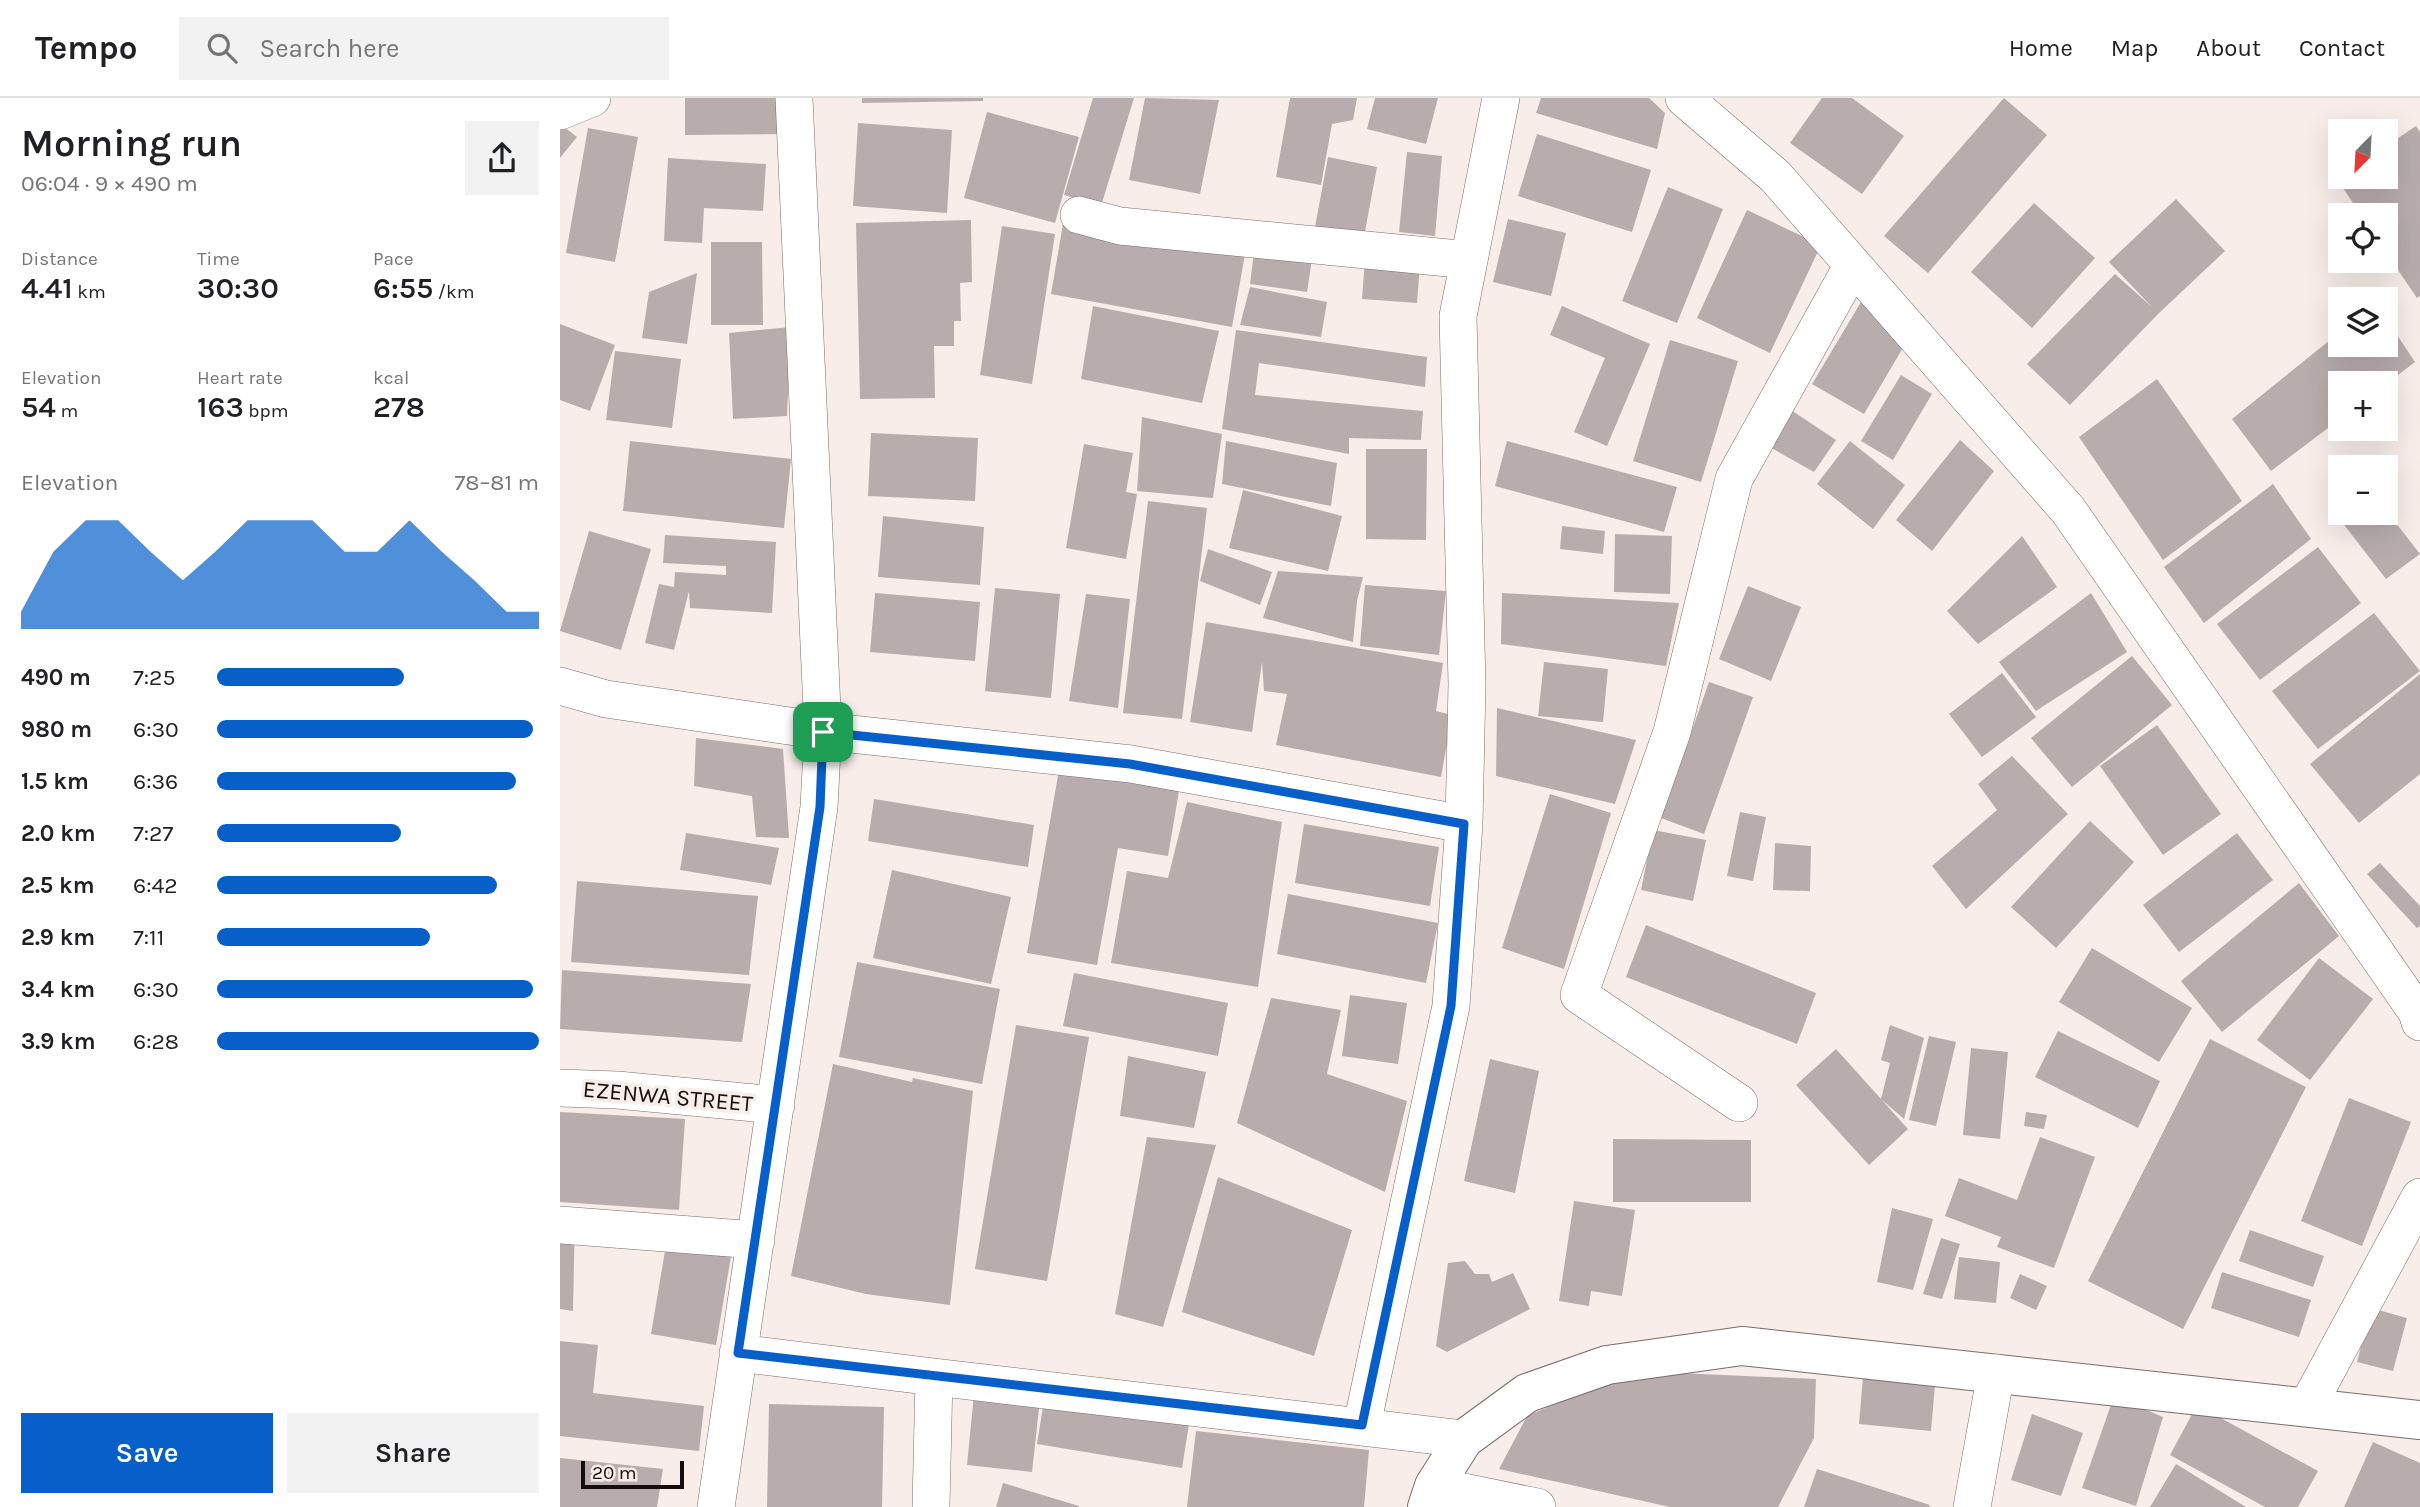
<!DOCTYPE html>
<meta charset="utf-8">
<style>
:root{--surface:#fff;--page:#f2f2f2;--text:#202124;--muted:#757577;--line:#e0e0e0;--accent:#0760c9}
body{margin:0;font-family:Karla,sans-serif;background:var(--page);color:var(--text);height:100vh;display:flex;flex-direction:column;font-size:26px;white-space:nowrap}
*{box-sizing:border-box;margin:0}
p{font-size:23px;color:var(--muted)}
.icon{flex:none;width:38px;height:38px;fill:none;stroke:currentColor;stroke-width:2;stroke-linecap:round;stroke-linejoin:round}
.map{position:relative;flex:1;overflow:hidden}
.drawer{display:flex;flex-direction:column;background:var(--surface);width:560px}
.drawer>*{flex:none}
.needle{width:46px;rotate:204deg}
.fabs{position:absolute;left:1768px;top:21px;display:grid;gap:14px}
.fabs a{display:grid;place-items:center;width:70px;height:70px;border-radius:0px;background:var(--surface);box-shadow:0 7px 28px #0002;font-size:35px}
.scale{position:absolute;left:21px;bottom:18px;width:103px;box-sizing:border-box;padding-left:7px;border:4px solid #130f0e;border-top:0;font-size:19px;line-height:24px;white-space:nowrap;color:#130f0e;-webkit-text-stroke:5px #f8ede9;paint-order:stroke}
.pin{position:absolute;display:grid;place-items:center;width:60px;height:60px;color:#fff;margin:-30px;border-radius:14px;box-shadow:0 4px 10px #0006}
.round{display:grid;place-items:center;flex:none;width:74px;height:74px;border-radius:0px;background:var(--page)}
.overview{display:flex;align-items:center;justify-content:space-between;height:119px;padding:0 21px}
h1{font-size:38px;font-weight:600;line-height:52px}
.metrics{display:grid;grid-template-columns:repeat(3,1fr);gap:10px;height:119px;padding:7px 21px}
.metrics div{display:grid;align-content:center}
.metrics b{font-size:30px;font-weight:600}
.metrics small{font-size:19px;font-weight:400}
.metrics p{font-size:19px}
.chart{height:196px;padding:14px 21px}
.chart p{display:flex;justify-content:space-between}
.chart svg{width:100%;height:126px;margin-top:7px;fill:var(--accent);opacity:.7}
.button{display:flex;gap:14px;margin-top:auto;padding:14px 21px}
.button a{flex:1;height:80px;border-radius:0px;background:var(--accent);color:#fff;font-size:28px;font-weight:600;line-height:80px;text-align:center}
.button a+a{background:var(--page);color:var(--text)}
ul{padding:0 21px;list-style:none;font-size:23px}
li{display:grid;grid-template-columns:112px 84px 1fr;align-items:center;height:52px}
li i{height:18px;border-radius:9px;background:var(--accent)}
header{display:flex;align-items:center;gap:42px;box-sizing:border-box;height:98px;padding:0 35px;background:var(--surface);border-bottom:2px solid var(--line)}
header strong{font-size:33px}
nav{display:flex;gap:38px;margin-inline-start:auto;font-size:24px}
.search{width:490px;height:63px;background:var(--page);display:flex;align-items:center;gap:18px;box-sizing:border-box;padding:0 24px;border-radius:0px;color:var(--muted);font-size:26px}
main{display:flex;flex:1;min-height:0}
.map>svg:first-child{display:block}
.building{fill:#b8acad}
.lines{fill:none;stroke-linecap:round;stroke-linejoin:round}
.street-casing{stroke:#776d69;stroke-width:38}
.secondary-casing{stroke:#776d69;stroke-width:40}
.street{stroke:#fff;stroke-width:37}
.secondary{stroke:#fff;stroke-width:38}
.route-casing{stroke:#fff;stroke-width:14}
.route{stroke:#0760c9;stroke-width:9}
.labels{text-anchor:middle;stroke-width:7;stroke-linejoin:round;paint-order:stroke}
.street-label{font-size:23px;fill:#130f0e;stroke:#f8ede9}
</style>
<header>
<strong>Tempo</strong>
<div class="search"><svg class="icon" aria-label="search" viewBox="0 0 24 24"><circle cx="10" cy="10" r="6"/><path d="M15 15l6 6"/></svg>Search here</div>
<nav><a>Home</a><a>Map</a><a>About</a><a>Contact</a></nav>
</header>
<main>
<section class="drawer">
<div class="overview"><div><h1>Morning run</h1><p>06:04 · 9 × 490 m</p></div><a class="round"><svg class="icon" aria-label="share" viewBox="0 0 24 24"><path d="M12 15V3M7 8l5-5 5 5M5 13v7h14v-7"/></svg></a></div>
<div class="metrics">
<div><p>Distance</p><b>4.41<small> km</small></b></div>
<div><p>Time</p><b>30:30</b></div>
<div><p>Pace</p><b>6:55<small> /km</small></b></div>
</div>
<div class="metrics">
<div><p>Elevation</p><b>54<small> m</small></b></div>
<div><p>Heart rate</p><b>163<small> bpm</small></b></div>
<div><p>kcal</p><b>278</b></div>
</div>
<div class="chart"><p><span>Elevation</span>78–81 m</p>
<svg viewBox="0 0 160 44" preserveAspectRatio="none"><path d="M0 44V38L10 17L20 6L30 6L40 17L50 27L60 17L70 6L80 6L90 6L100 17L110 17L120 6L130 17L140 27L150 38L160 38V44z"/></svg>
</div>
<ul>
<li><b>490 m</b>7:25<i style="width:58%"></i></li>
<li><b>980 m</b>6:30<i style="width:98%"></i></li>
<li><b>1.5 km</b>6:36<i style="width:93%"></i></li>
<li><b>2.0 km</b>7:27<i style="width:57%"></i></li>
<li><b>2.5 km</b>6:42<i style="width:87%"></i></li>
<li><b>2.9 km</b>7:11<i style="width:66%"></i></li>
<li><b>3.4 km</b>6:30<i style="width:98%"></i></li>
<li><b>3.9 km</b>6:28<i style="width:100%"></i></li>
</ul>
<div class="button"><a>Save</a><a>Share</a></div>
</section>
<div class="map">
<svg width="1860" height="1409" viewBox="0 0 1860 1409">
<rect width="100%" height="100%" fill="#f8ede9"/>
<path class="building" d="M 125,0 L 217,0 L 218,36 L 125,37 Z
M 302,0 L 423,0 L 423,3 L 302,5 Z
M 533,0 L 574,0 L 541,108 L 504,97 Z
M 585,0 L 659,2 L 640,96 L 569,82 Z
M 730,0 L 797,0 L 793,22 L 772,26 L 761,87 L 716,79 Z
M 815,0 L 878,0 L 866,46 L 807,31 Z
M 981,0 L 1089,0 L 1105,15 L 1097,51 L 976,15 Z
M 1262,0 L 1292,0 L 1344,38 L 1302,96 L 1230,45 Z
M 1444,0 L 1487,37 L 1368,175 L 1324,138 Z
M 427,14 L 519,39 L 495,125 L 404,100 Z
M 298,25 L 392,32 L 387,115 L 293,108 Z
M 0,26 L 17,39 L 0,60 Z
M 1856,28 L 1860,34 L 1860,198 L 1857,200 L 1825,153 L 1825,117 L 1801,117 L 1777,81 L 1781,79 L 1825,79 L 1825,49 Z
M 28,30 L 78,39 L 55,164 L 6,155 Z
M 977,36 L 1091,72 L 1072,134 L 958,98 Z
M 847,54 L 882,58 L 875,138 L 839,134 Z
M 768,59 L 817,69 L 804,139 L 755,129 Z
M 108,60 L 206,66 L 203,113 L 144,110 L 142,145 L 104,143 Z
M 1108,89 L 1163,111 L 1117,225 L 1062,203 Z
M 1616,101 L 1665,153 L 1598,216 L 1510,307 L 1467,266 L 1555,176 L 1592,209 L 1549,164 Z
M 1474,105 L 1535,160 L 1472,230 L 1411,174 Z
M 1187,112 L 1261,147 L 1210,255 L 1137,220 Z
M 504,120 L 686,151 L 672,229 L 491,196 Z
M 948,121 L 1006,135 L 991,198 L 933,184 Z
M 411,122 L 412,184 L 400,185 L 401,223 L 394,223 L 394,248 L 374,248 L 375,300 L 300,301 L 296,125 Z
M 442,128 L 495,136 L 472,286 L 420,277 Z
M 151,144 L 202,144 L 203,227 L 151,227 Z
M 694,154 L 752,161 L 747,194 L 690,186 Z
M 805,161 L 860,166 L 857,205 L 802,201 Z
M 137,175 L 127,246 L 82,240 L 89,194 Z
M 690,189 L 767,204 L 761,239 L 680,227 Z
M 1301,204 L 1351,236 L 1304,316 L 1252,286 Z
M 533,208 L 659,233 L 642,305 L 521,281 Z
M 1002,208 L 1090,246 L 1047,348 L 1014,334 L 1045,260 L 990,237 Z
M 1825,219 L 1855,264 L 1825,287 L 1780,285 L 1780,321 L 1711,373 L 1672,321 L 1780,234 L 1780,247 L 1825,247 Z
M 0,226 L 55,247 L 30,313 L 0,302 Z
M 231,229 L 227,318 L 173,321 L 169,235 Z
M 676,232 L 867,259 L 865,289 L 699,265 L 695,297 L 863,313 L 861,342 L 789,340 L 789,356 L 662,331 Z
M 1110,242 L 1178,263 L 1141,384 L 1073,363 Z
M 55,253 L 121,261 L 112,330 L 46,322 Z
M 1341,277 L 1372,296 L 1333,362 L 1301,343 Z
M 1597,281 L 1682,403 L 1603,462 L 1519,339 Z
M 1231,312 L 1276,342 L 1254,374 L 1208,348 Z
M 582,319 L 662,336 L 653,400 L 577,393 Z
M 311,335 L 418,340 L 415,403 L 308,398 Z
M 1400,342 L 1434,373 L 1372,453 L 1336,422 Z
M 70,343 L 231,361 L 224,430 L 63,413 Z
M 666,343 L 777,365 L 771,408 L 662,386 Z
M 947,343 L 1117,389 L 1104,434 L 935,388 Z
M 1290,343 L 1345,387 L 1313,431 L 1257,386 Z
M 524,346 L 573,355 L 566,394 L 577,396 L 566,461 L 506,450 Z
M 806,351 L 867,351 L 866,442 L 806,441 Z
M 1713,386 L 1751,441 L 1644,525 L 1604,469 Z
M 683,392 L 782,418 L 768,473 L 669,450 Z
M 588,403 L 647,410 L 622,621 L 563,615 Z
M 1825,411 L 1860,456 L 1826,481 L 1778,419 L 1783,415 L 1825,415 Z
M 323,418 L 424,429 L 420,487 L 318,479 Z
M 1002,428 L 1045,433 L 1043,456 L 1000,451 Z
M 29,433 L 91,451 L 61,552 L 0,533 Z
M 1055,436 L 1112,438 L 1110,496 L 1054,494 Z
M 105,437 L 216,444 L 212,515 L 130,510 L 129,493 L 114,552 L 85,545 L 99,486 L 114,489 L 115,474 L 166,477 L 166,468 L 103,465 Z
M 1462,438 L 1497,489 L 1418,546 L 1387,513 Z
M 1758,449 L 1801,505 L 1700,582 L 1657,526 Z
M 648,451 L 712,474 L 700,507 L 640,483 Z
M 718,473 L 803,479 L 797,503 L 793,544 L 703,520 Z
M 805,487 L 886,493 L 879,557 L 800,548 Z
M 1188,488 L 1241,509 L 1211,583 L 1159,561 Z
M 435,490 L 500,496 L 491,600 L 425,593 Z
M 315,495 L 420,504 L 415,563 L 310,554 Z
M 942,495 L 1119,505 L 1106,568 L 941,546 Z
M 1531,495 L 1567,554 L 1476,613 L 1439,564 Z
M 526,496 L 570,501 L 558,610 L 509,603 Z
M 1814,515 L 1860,573 L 1758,651 L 1712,593 Z
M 646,524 L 883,565 L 876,613 L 892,617 L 881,679 L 716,647 L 727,596 L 704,593 L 702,564 L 692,634 L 630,624 Z
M 1572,558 L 1612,607 L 1512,689 L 1471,640 Z
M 984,564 L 1048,571 L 1043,624 L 978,618 Z
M 1442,575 L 1476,619 L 1422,659 L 1389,616 Z
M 1860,576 L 1860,676 L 1799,725 L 1750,666 Z
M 1149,584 L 1193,599 L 1144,736 L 1101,720 Z
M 937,610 L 1076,642 L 1055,706 L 936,678 Z
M 1597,627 L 1661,716 L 1603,757 L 1540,668 Z
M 136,640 L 223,651 L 229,740 L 196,739 L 192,698 L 134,688 Z
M 1452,658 L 1508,716 L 1406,811 L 1372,768 L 1437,712 L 1418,686 Z
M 500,666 L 620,687 L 608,758 L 558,750 L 537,867 L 467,855 Z
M 990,696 L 1051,715 L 1004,871 L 942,850 Z
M 314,701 L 474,727 L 468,769 L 308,743 Z
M 627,704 L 722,724 L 698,889 L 551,865 L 567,773 L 608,780 Z
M 1180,714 L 1206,719 L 1193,783 L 1167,778 Z
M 1530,723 L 1574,764 L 1496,850 L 1451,809 Z
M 744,726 L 879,749 L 870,808 L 735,785 Z
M 1093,732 L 1146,742 L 1133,803 L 1081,792 Z
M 126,735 L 219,750 L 211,787 L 120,772 Z
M 1677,735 L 1713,782 L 1619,854 L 1583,807 Z
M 1215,745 L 1251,748 L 1250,793 L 1213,792 Z
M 1820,765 L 1860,808 L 1860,828 L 1857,830 L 1807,776 Z
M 332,772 L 451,799 L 431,886 L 313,860 Z
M 17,783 L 198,798 L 189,877 L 11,864 Z
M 1739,785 L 1779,838 L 1662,934 L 1621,883 Z
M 728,796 L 878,825 L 866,885 L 717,856 Z
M 1086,827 L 1256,895 L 1237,946 L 1066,879 Z
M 1532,850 L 1632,910 L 1599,964 L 1499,904 Z
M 1759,860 L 1813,901 L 1750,982 L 1697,942 Z
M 297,864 L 440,891 L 422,986 L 279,959 Z
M 2,872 L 191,886 L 182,944 L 0,931 Z
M 514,875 L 668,905 L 658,958 L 503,928 Z
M 790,897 L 847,905 L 838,966 L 782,958 Z
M 711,900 L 781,912 L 767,976 L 847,1003 L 825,1094 L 677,1025 Z
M 456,927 L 529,939 L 487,1183 L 415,1171 Z
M 1330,927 L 1364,940 L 1344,1021 L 1321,1001 L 1348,1031 L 1309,1067 L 1236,987 L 1276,951 L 1321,1001 L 1330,965 L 1321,962 Z
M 1498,933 L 1600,983 L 1578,1030 L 1475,979 Z
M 1369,938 L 1396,944 L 1376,1028 L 1349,1022 Z
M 1650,941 L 1746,989 L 1623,1231 L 1528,1183 Z
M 1411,950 L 1448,954 L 1440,1041 L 1403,1037 Z
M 568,958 L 646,974 L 634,1030 L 560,1018 Z
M 930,961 L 979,973 L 955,1095 L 904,1083 Z
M 273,966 L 352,984 L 353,980 L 413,993 L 390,1207 L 306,1196 L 231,1178 Z
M 1789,1000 L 1851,1024 L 1802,1148 L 1741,1123 Z
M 0,1014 L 125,1021 L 119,1112 L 0,1104 Z
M 1466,1014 L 1487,1017 L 1484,1031 L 1464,1028 Z
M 587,1039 L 656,1047 L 603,1229 L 555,1216 Z
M 1480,1039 L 1535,1059 L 1494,1170 L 1437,1149 L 1441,1139 L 1385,1118 L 1399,1080 L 1457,1102 Z
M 1053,1041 L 1191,1042 L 1191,1104 L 1053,1104 Z
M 658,1079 L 792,1132 L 754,1258 L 622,1214 Z
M 1014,1103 L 1075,1112 L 1062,1198 L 1031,1193 L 1029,1208 L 999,1203 Z
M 1332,1110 L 1373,1121 L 1353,1192 L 1317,1184 Z
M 0,1115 L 15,1116 L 13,1213 L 0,1211 Z
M 1690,1132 L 1764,1158 L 1753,1189 L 1679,1163 Z
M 1381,1140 L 1400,1146 L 1382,1201 L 1363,1196 Z
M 107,1141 L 172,1152 L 156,1247 L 91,1236 Z
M 1399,1159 L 1440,1164 L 1436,1205 L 1394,1201 Z
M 905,1163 L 915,1176 L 929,1176 L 932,1184 L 953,1175 L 970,1211 L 887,1254 L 876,1248 L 888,1165 Z
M 1662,1174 L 1751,1202 L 1739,1239 L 1651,1210 Z
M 1460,1176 L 1487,1188 L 1476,1212 L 1450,1200 Z
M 1811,1210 L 1847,1220 L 1833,1273 L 1797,1264 Z
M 0,1243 L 38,1247 L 33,1295 L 144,1308 L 139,1353 L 0,1338 Z
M 1072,1273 L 1256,1281 L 1254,1340 L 1218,1409 L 1110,1409 L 939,1371 L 967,1318 Z
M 416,1276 L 482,1283 L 472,1374 L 407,1367 Z
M 1303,1279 L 1375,1287 L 1371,1333 L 1299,1326 Z
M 485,1296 L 630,1320 L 622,1370 L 477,1346 Z
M 1554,1298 L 1603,1319 L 1576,1408 L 1522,1390 Z
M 209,1306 L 324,1309 L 322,1409 L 207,1409 Z
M 1637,1307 L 1758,1373 L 1738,1409 L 1705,1409 L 1610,1357 Z
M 1472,1316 L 1523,1335 L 1501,1398 L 1451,1382 Z
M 636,1333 L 809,1352 L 804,1409 L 627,1409 Z
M 1813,1344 L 1860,1365 L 1860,1409 L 1784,1409 Z
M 0,1360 L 103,1371 L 97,1409 L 0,1409 Z
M 1616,1366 L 1686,1409 L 1590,1409 Z
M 1257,1371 L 1370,1407 L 1369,1409 L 1244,1409 Z
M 443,1385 L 519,1408 L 519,1409 L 436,1409 Z"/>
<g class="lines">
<defs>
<path id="street" d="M 1124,0 L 1215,78 L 1508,412 L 1857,914 L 1860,924
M 0,13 L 32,0
M 519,117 L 560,128 L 909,162
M 0,588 L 46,601 L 263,633 L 571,666 L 904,726
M 0,990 L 57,992 L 216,1007
M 1179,1005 L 1019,897 L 1112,634 L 1174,381 L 1293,167
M 0,1127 L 196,1142
M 178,1255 L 374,1279
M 1747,1309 L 1860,1099
M 802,1327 L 891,908 L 904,726 L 907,586 L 898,218 L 941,0
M 874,1388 L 977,1409
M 156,1409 L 259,709 L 263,633 L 234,0
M 371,1409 L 374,1279 L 904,1341
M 1412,1409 L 1436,1275"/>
<path id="secondary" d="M 867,1409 L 874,1388 L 904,1341 L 967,1295 L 1047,1267 L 1182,1248 L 1860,1322"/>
</defs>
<use href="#street" class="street-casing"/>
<use href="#secondary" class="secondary-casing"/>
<use href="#street" class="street"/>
<use href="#secondary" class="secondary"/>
</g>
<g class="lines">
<defs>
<path id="route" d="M 263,634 L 570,666 L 904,726 L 891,908 L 802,1327 L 178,1255 L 260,709 Z"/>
</defs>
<use href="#route" class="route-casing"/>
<use href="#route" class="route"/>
</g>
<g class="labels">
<g class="street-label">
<text transform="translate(108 998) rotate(5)" y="8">EZENWA STREET</text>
</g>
</g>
</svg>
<div class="fabs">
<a><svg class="needle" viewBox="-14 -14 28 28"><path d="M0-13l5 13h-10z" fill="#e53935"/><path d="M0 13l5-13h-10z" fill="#757577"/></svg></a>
<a><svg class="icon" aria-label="locate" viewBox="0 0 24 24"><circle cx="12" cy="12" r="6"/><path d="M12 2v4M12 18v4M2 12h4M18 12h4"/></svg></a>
<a><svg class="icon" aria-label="layers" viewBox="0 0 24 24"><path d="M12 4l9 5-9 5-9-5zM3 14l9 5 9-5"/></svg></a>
<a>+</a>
<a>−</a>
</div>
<div class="scale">20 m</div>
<div class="pin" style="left:263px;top:634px;background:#1e9e55"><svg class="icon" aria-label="arrive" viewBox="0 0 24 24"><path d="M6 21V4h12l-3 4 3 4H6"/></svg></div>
</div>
</main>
